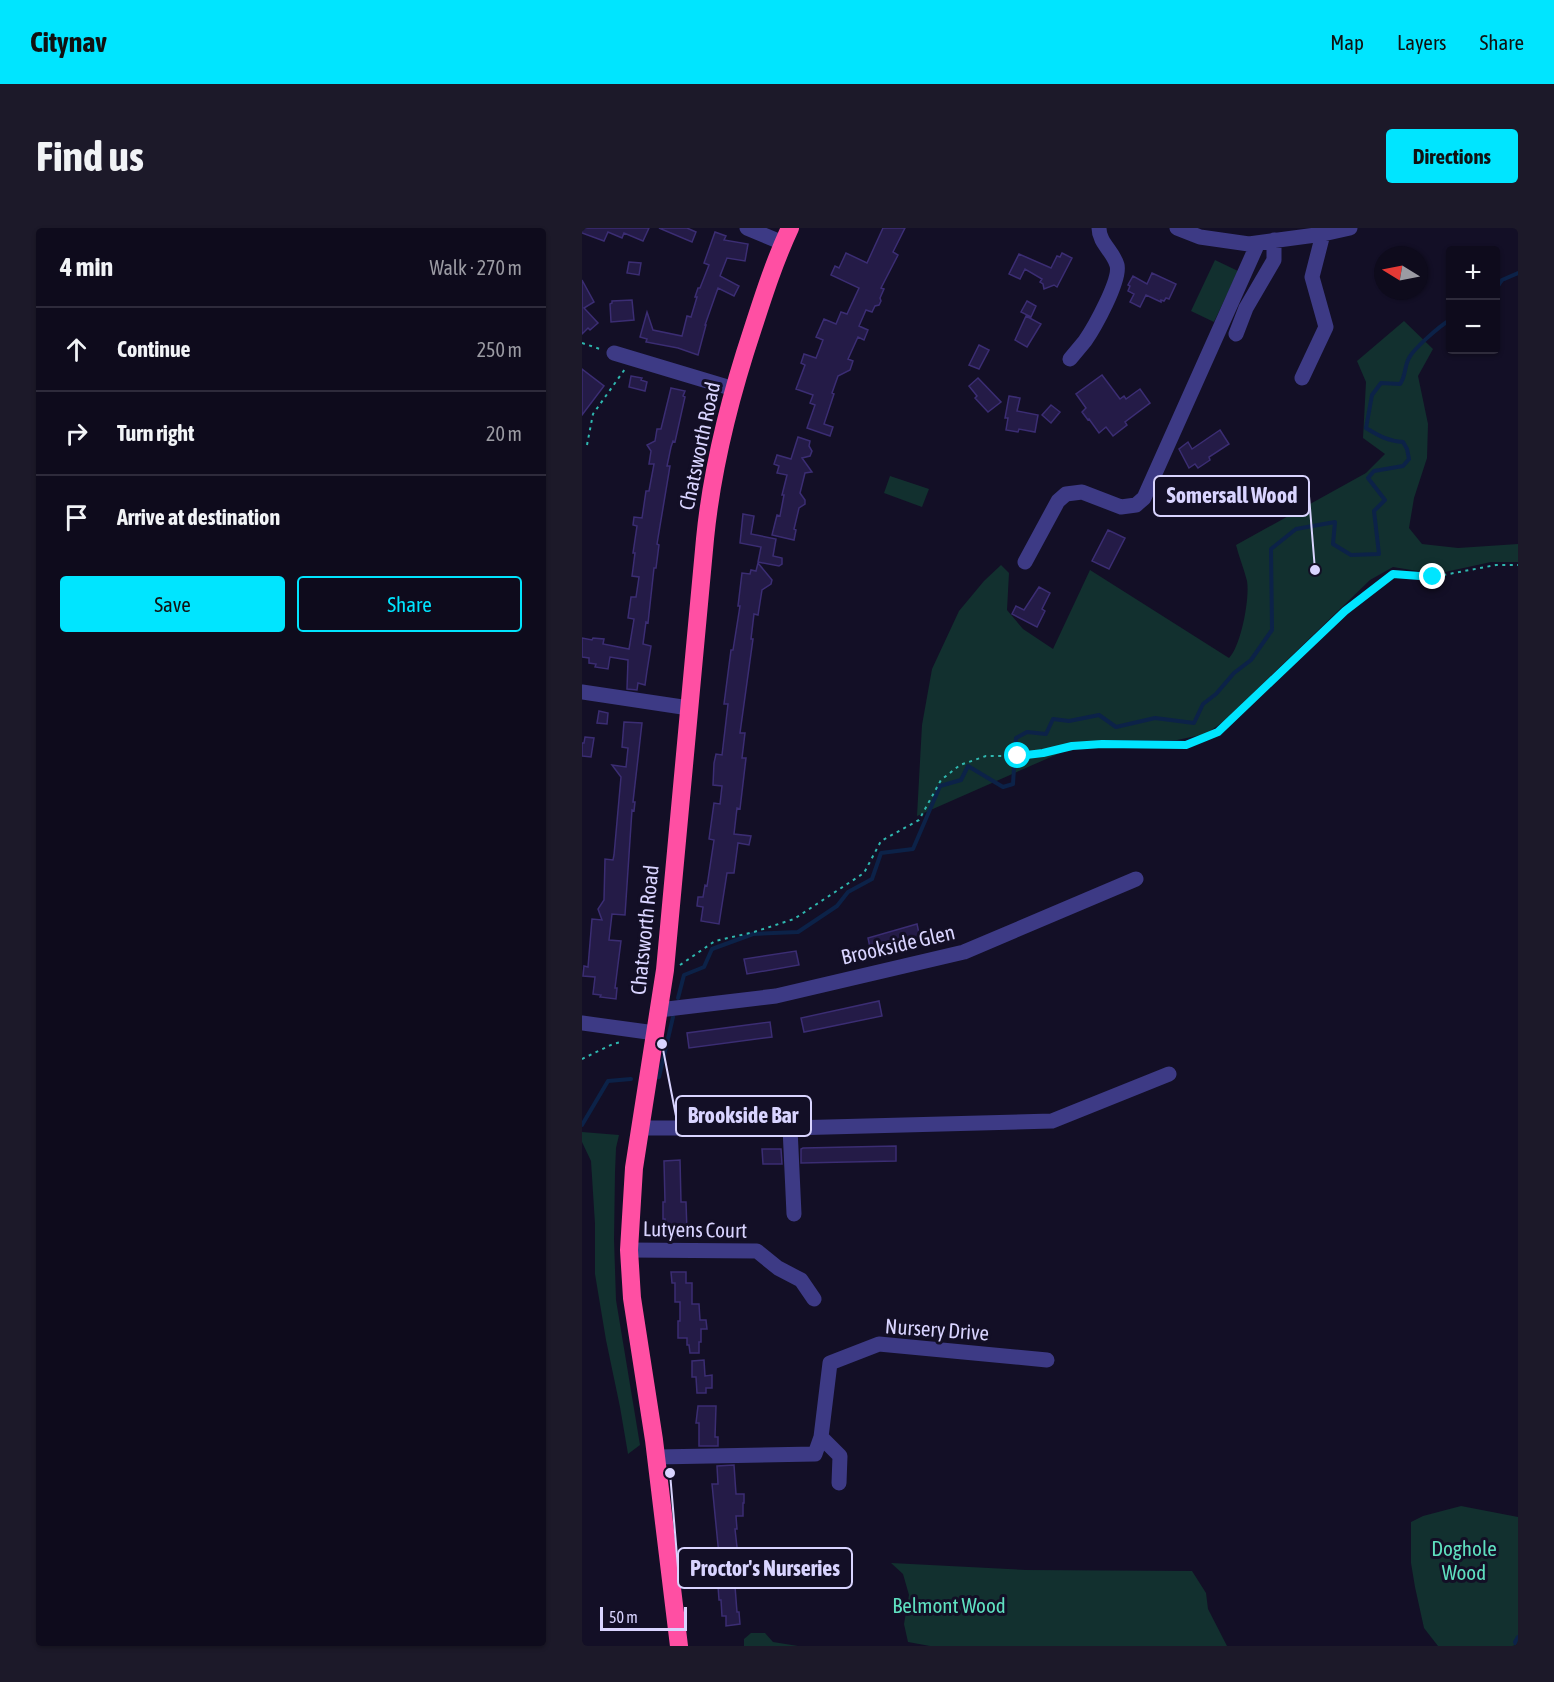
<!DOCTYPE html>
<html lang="en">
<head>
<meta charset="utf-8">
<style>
  body { margin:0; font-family:"Asap Condensed",sans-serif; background:#1c1929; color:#f1f3f6 }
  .controls { position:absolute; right:18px; top:18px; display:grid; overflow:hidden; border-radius:6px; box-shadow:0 2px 4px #0004 }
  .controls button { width:54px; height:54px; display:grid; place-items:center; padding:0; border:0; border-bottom:2px solid #2e2b3b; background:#0e0b1c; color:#f1f3f6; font:30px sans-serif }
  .compass { position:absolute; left:792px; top:18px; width:54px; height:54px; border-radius:50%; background:#0e0b1c; box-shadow:0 2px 4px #0004; rotate:280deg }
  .scale { position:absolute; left:18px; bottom:15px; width:87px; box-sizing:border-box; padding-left:6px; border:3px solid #d9d4ff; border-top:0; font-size:16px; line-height:21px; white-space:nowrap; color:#d9d4ff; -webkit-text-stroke:4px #130f26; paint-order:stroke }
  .stop { position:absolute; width:18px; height:18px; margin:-14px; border:4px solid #00e5ff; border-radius:50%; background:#fff }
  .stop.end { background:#00e5ff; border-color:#fff; box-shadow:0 2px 6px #0008 }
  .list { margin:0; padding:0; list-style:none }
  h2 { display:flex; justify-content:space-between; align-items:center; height:78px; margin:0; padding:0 24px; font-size:26px }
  h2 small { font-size:20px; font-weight:400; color:#9b9ba3 }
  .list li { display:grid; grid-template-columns:39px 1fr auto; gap:18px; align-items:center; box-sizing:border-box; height:84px; padding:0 24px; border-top:2px solid #2e2b3b }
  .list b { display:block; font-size:22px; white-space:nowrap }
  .list em { font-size:20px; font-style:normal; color:#9b9ba3 }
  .actions { display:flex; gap:12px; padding:18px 24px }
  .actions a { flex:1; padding:14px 0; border:2px solid #00e5ff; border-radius:6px; text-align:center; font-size:21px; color:#00e5ff }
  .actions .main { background:#00e5ff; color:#111 }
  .icon { flex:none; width:33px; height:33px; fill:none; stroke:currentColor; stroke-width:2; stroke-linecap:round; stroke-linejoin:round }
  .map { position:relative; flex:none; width:936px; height:1418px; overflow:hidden; border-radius:6px }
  header { display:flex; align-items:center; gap:36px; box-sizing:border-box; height:84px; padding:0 30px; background:#00e5ff; color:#111 }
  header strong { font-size:28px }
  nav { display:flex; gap:33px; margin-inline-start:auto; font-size:21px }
  .intro { display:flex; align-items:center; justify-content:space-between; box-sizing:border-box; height:144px; padding:0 36px }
  h1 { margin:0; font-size:42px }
  .button { padding:15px 27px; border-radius:6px; background:#00e5ff; color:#111; font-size:21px; font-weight:700 }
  main { display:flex; gap:36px; padding:0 36px }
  aside { flex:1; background:#0e0b1c; border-radius:6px; box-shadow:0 2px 4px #0004 }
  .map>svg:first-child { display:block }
</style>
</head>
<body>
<header>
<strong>Citynav</strong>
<nav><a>Map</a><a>Layers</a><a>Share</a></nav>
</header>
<div class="intro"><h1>Find us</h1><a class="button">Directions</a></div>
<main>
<aside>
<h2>4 min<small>Walk · 270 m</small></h2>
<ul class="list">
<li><svg class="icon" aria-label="ahead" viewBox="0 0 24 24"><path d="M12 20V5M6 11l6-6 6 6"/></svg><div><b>Continue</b></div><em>250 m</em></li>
<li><svg class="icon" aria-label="right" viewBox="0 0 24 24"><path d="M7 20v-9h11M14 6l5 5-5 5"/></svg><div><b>Turn right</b></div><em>20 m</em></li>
<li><svg class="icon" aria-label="arrive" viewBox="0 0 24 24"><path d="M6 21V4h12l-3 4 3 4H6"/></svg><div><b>Arrive at destination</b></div></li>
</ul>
<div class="actions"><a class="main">Save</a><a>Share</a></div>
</aside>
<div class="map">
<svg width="936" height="1418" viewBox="0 0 936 1418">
  <rect width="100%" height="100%" fill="#130f26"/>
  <path fill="#12302f" d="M 633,32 L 656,43 L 632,94 L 609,83 Z
    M 822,93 L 851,121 L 836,148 L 846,196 L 845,230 L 832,270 L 827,300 L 840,316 L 876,320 L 936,316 L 936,334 L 909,334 L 854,346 L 811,339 L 788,352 L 642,493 L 624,506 L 595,512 L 520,512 L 487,521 L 335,588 L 340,497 L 350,441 L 377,383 L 402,353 L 419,337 L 427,345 L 425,382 L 441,401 L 471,421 L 508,342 L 647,430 C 659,418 668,370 665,353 C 662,341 657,329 654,317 L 784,245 L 803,226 L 781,210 L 784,154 L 775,133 Z
    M 308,248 L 347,261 L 340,279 L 302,265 Z
    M 0,904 L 37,907 L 34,920 L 33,944 L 32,1011 L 34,1072 L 58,1217 L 46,1226 L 38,1179 L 24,1112 L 13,1046 L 13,996 L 9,933 L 0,914 Z
    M 879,1278 L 936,1289 L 936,1418 L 856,1418 L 842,1400 L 833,1359 L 829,1335 L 829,1294 L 841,1288 Z
    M 309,1335 L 444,1342 L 610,1343 L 624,1365 L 626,1381 L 645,1418 L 348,1418 L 326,1414 L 322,1396 L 327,1367 L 321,1346 Z
    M 169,1405 L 183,1405 L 191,1414 L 216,1418 L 162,1418 L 162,1411 Z"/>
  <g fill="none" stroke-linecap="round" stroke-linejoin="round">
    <path stroke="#0c2248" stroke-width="4" d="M 914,61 L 920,52 L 936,45
      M 96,770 L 102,747 L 122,739 L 130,721 L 171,706 L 216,704 L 255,678 L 266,664 L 290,651 L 299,625 L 331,621 L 358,558 L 379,552 L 386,538 L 421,559 L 431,556 L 434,510 L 445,504 L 464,506 L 471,491 L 487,493 L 517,487 L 534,499 L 573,490 L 612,495 L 621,476 L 634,466 L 652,445 L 669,432 L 690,402 L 689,321 L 714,301 L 753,294 L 751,316 L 769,327 L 797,326 L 792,283 L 803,272 L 786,250 L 792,243 L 821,238 L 827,231 L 825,221 L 821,214 C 806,213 797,208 784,200 L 790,167 L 799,155 L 818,156 C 824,148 822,139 827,130 C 832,120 859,97 868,92
      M 72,850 L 77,849 L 91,789
      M 0,897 L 26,853 L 49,851
      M 935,1418 L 933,1414 L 936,1409"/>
  </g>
  <path fill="#241b47" stroke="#3b2d73" stroke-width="1.5" d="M 0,0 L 67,0 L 61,13 L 42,5 L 40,10 L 26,4 L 22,13 L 0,5 Z
    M 77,0 L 105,0 L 114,4 L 110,14 Z
    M 301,0 L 323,0 L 311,24 L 316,27 L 299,60 L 302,61 L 298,70 L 299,73 L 297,77 L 293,78 L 290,84 L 284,82 L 277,98 L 286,102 L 282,112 L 276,109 L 266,131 L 271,133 L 268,142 L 256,148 L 250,165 L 252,166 L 242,196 L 251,199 L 248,208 L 225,200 L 233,177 L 228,175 L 231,167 L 214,161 L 223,137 L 219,135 L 222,126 L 234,130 L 241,112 L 234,109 L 242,91 L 254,96 L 259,84 L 265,86 L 277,60 L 249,47 L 253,38 L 257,40 L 264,25 L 285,35 Z
    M 133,4 L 144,8 L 142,12 L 166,16 L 163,33 L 145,30 L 138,48 L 157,58 L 152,68 L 136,60 L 123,97 L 124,97 L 116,127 L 96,120 L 64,114 L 65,111 L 58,109 L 65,84 L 71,102 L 100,108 L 105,88 L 109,89 L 115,69 L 113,69 L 116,60 L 118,60 L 127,37 L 122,35 Z
    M 480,25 L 490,30 L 475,59 L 472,57 L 462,61 L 461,56 L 458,54 L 460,51 L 443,41 L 438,51 L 427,46 L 437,26 L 469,40 L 475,28 L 478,29 Z
    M 47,34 L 59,35 L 57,47 L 45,45 Z
    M 570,45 L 594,56 L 587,71 L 584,70 L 582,73 L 579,72 L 579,74 L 564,67 L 558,79 L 548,74 L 552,66 L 546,63 L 548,58 L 546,57 L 551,48 L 565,56 Z
    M 0,52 L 12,74 L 2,80 L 16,95 L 8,102 L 6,100 L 0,106 Z
    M 50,72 L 52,92 L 29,94 L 28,76 L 30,75 L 30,73 Z
    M 445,73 L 454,78 L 449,89 L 439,84 Z
    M 444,88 L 459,96 L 445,119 L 433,112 Z
    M 397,117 L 407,122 L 397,141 L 387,137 Z
    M 0,141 L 22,158 L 0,187 Z
    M 520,147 L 538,171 L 542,168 L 544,171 L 558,161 L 568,175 L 543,194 L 545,197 L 531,208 L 524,199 L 517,205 L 507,191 L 506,192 L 500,184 L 504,180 L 494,166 Z
    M 49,148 L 60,150 L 59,152 L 65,154 L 63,163 L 47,159 Z
    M 396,150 L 419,174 L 406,184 L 393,170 L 395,168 L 387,158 Z
    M 89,160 L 103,163 L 101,168 L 103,169 L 93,214 L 91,213 L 89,219 L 85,238 L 88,238 L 75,316 L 77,317 L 74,340 L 72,340 L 66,395 L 64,394 L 61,416 L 69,418 L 65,443 L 63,457 L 56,455 L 55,462 L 45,461 L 46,432 L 28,429 L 26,441 L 13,439 L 14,436 L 7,435 L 7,430 L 0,429 L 0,410 L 10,412 L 11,410 L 22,411 L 21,416 L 47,421 L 52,391 L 46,390 L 49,369 L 54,369 L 57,349 L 50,348 L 53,325 L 51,325 L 55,298 L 51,297 L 52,289 L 60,290 L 64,263 L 67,263 L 72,236 L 67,236 L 69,223 L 65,217 L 73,213 L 75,201 L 79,201 Z
    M 427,168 L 438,170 L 435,183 L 456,187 L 453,204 L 437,201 L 436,204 L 424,202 L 426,190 L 423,190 Z
    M 469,177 L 478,184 L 469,195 L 460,187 Z
    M 638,202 L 647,216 L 627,229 L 628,232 L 616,240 L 613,236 L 607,240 L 597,221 L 606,214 L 610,221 Z
    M 216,209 L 228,213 L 227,218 L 230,223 L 228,228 L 220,230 L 230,244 L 223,245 L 218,265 L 223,272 L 223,276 L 217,280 L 212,301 L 214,302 L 212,312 L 190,307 L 195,287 L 198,288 L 202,267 L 200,267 L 205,247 L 195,245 L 197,238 L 192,236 L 195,227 L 209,231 Z
    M 161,286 L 172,288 L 169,306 L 194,311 L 191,328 L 200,330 L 200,336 L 197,338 L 176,334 L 179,319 L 158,315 Z
    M 526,302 L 543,310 L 527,341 L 510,333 Z
    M 176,335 L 190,352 L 189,356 L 180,362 L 176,387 L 172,386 L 169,411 L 171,411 L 158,505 L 163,505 L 160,530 L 164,530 L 158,581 L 155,580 L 152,606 L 169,608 L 167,617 L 156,615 L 152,645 L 145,645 L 137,696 L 119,693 L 121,679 L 115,678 L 116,669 L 121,669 L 123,657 L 125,658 L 132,612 L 127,611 L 132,575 L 138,576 L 140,558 L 131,557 L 132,535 L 134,526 L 140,527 L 146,476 L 142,476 L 149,422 L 151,422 L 158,378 L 156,378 L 160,345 L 168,346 L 169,342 L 174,343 Z
    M 457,359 L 468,365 L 460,381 L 463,383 L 455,399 L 430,386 L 434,378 L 442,382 Z
    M 17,483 L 26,485 L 25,496 L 15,495 Z
    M 42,494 L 60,495 L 51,574 L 53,574 L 52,583 L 50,582 L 43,687 L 30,686 L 27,712 L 39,713 L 33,760 L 35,760 L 34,771 L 18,769 L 19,767 L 11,766 L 13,749 L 1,748 L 2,738 L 6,739 L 10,691 L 20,692 L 16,681 L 22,672 L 23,631 L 31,632 L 32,627 L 39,549 L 30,537 L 44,539 L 46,520 L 40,519 Z
    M 3,509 L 12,510 L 9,529 L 0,528 L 0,515 L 2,515 Z
    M 335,696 L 338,710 L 289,724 L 286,710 Z
    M 214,723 L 217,737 L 165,746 L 162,731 Z
    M 297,773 L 300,788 L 222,804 L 219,790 Z
    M 188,794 L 190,809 L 107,820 L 105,805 Z
    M 314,918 L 314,933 L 219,935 L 219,921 L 221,920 Z
    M 180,921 L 199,921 L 200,936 L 181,936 Z
    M 98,932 L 99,974 L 104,974 L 105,1004 L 100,1004 L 100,1009 L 84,1010 L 83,991 L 81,991 L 81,974 L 83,974 L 82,933 Z
    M 89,1044 L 104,1044 L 104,1055 L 110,1055 L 110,1076 L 117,1076 L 118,1092 L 124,1092 L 125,1101 L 119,1101 L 119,1114 L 117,1114 L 117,1125 L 108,1125 L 107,1117 L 105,1117 L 105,1110 L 96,1110 L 96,1093 L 98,1093 L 98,1074 L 93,1074 L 93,1055 L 90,1055 Z
    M 122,1132 L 123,1148 L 130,1147 L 130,1160 L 124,1160 L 124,1165 L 115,1165 L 114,1149 L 110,1149 L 110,1133 Z
    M 116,1178 L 134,1178 L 133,1209 L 136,1209 L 136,1218 L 117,1218 L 117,1195 L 114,1195 Z
    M 152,1237 L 154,1266 L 162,1266 L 162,1275 L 161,1275 L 161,1288 L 154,1288 L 155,1301 L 153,1301 L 157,1337 L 155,1337 L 155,1344 L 152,1345 L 155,1384 L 157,1384 L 158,1396 L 144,1398 L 144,1388 L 140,1388 L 139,1372 L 137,1372 L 136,1358 L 140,1358 L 130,1256 L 136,1256 L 135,1238 Z"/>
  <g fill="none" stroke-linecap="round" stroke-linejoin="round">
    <path stroke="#2fb8b0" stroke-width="2" stroke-dasharray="3 4.5" stroke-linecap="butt" d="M 0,115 L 21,122
      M 5,217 L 11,186 L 43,141
      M 98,737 L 133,713 L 172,704 L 212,691 L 282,645 L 299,613 L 337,592 L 359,552 L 378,537 L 404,528 L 436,528 L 461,525 L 490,518 L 520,516 L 604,517 L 636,504 L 673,467 L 763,383 L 811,346 L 851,349 L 914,337 L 936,337
      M 0,831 L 31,816 L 39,814"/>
    <path stroke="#3d3a85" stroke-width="15" d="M 165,0 L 201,15
      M 595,0 L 618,9 L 667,16 L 741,6 L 768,0
      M 654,106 L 664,80 L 692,32 L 692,12
      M 32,125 L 152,161
      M 488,131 C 493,125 498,119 503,113 C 512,100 539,52 535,37 C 531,23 517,15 517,0
      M 720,150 L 744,99 L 730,49 L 741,6
      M 443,334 L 476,273 L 484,266 L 500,264 L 539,279 L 554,277 L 562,270 L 676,15
      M 0,464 L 107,480
      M 77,782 L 194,768 L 382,724 L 554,651
      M 0,795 L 73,805
      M 58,900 L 208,900 L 470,893 L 587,846
      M 208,900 L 212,986
      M 47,1022 L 175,1023 L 196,1040 L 219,1052 L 232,1071
      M 239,1209 L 248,1135 L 297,1116 L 465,1132
      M 74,1229 L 233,1226 L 239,1209 L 258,1228 L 257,1255"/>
    <path stroke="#ff4fa3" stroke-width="18" d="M 97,1418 L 72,1212 L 50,1070 L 47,1022 L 52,940 L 83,742 L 123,311 C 130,239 148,169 171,100 C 182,66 193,32 208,0"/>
  </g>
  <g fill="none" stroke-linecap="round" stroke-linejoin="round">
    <path stroke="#00e5ff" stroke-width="8" d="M 436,528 L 461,525 L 490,518 L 520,516 L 604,517 L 636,504 L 763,383 L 811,346 L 851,349"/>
  </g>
  <g text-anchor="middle" stroke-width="6" stroke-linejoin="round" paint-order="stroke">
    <g font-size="21" fill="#d9d4ff" stroke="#130f26">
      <text transform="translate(118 218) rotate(-78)" y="7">Chatsworth Road</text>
      <text transform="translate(63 702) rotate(-84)" y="7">Chatsworth Road</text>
      <text transform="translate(316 717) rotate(-13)" y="7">Brookside Glen</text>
      <text transform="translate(113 1002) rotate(1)" y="7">Lutyens Court</text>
      <text transform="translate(355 1102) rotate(4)" y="7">Nursery Drive</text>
    </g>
    <g font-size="21" fill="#5fe0c0" stroke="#130f26">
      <text x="882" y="1328">Doghole<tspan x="882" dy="24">Wood</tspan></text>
      <text x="367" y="1385">Belmont Wood</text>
    </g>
  </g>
  <path fill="none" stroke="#d9d4ff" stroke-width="2" d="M733 342L727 268M80 816L94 888M88 1245L96 1340"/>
  <g fill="#d9d4ff" stroke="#130f26" stroke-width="2">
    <circle cx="733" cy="342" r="6"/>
    <circle cx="80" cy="816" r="6"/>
    <circle cx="88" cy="1245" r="6"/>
  </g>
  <g fill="#130f26" stroke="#d9d4ff" stroke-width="2">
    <rect x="572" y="248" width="155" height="40" rx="6"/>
    <rect x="94" y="868" width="135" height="40" rx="6"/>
    <rect x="96" y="1320" width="174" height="40" rx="6"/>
  </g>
  <g font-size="22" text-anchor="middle" font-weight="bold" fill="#d9d4ff">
    <text x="650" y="275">Somersall Wood</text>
    <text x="161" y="895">Brookside Bar</text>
    <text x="183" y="1348">Proctor's Nurseries</text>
  </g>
</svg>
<div class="controls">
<button>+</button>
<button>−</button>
</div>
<svg class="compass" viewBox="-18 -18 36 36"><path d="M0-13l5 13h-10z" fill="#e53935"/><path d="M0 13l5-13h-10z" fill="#9b9ba3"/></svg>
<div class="scale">50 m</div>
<div class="stop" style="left:436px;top:528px"></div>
<div class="stop end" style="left:851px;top:349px"></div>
</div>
</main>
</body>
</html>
